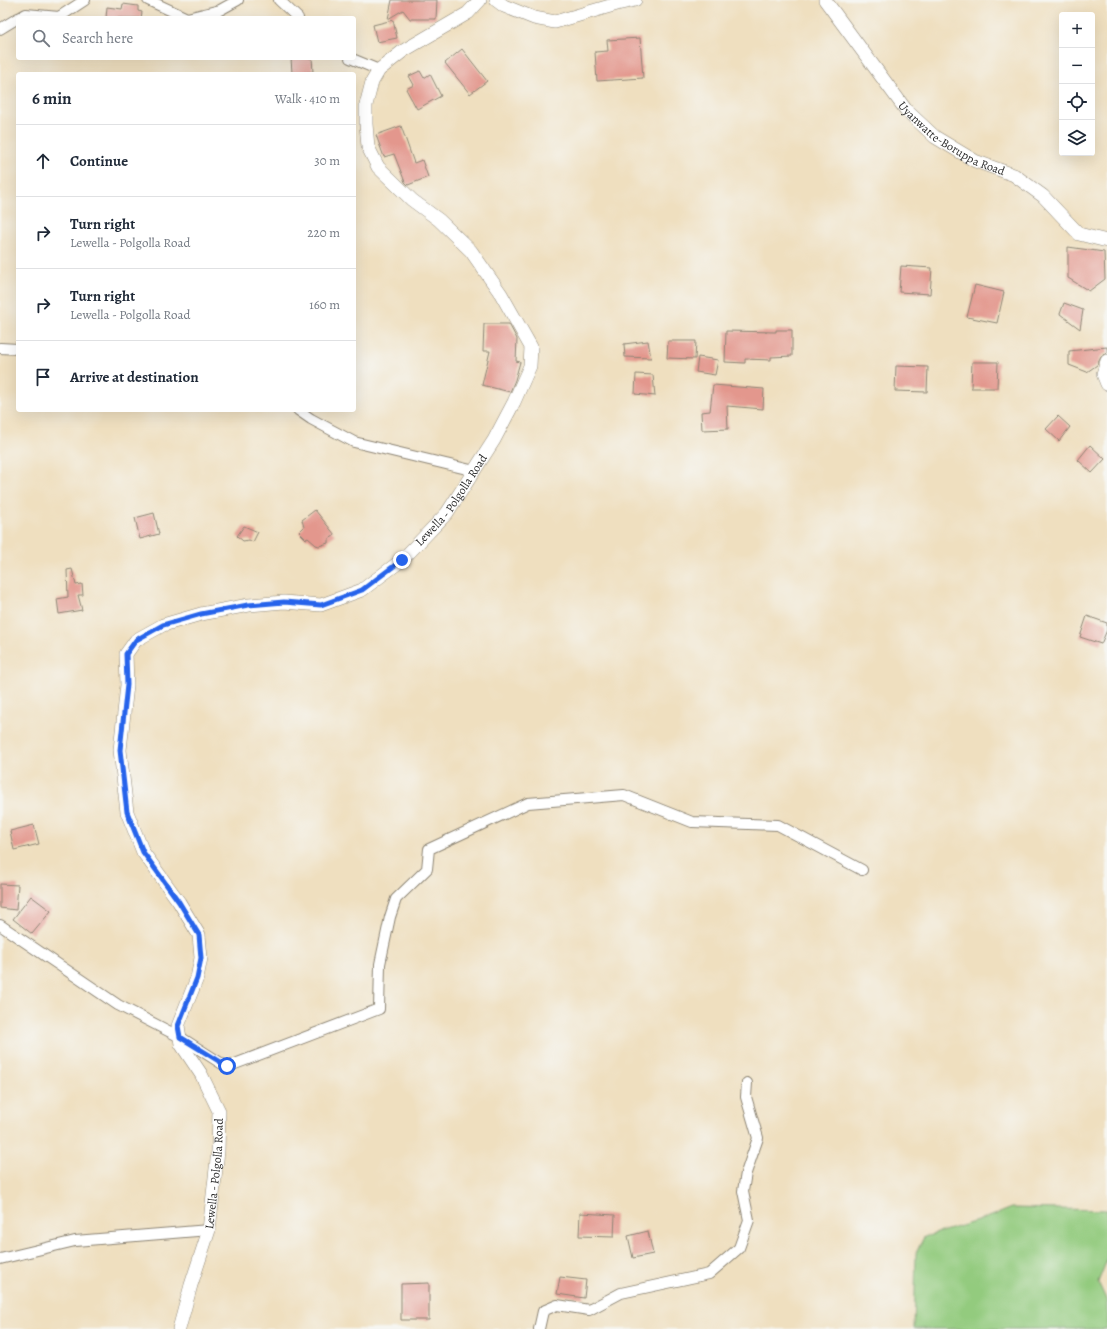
<!DOCTYPE html>
<html lang="en">
<head>
<meta charset="utf-8">
<style>
  body { margin:0; font-family:Alegreya,serif; background:#f6f6f7; color:#1f2937 }
  .controls { position:absolute; right:12px; top:12px; display:grid; overflow:hidden; border-radius:4px; box-shadow:0 4px 16px #0002 }
  .controls button { width:36px; height:36px; display:grid; place-items:center; padding:0; border:0; border-bottom:1px solid #e0e1e3; background:#fff; color:#1f2937; font:20px sans-serif }
  .stop { position:absolute; width:12px; height:12px; margin:-9px; border:3px solid #2563eb; border-radius:50%; background:#fff }
  .stop.end { background:#2563eb; border-color:#fff; box-shadow:0 1px 4px #0008 }
  .list { margin:0; padding:0; list-style:none }
  h2 { display:flex; justify-content:space-between; align-items:center; height:52px; margin:0; padding:0 16px; font-size:17px }
  h2 small { font-size:13px; font-weight:400; color:#747a83 }
  .list li { display:grid; grid-template-columns:26px 1fr auto; gap:12px; align-items:center; box-sizing:border-box; height:72px; padding:0 16px; border-top:1px solid #e0e1e3 }
  .list b { display:block; font-size:15px; white-space:nowrap }
  .list p { margin:0; font-size:13px; white-space:nowrap; color:#747a83 }
  .list em { font-size:13px; font-style:normal; color:#747a83 }
  .icon { flex:none; width:22px; height:22px; fill:none; stroke:currentColor; stroke-width:2; stroke-linecap:round; stroke-linejoin:round }
  .map { position:relative; flex:none; width:1107px; height:1329px; overflow:hidden }
  .search { position:absolute; background:#fff; box-shadow:0 4px 16px #0002; left:16px; top:16px; width:340px; height:44px; display:flex; align-items:center; gap:10px; box-sizing:border-box; padding:0 14px; border-radius:4px; color:#747a83; font-size:15px }
  .panel { position:absolute; background:#fff; box-shadow:0 4px 16px #0002; left:16px; top:72px; width:340px; height:340px; border-radius:4px }
  .map>svg:first-child { display:block }
</style>
</head>
<body>
<div class="map">
<svg width="1107" height="1329" viewBox="0 0 1107 1329">
  <rect width="100%" height="100%" fill="#f6f6f2"/>
  <filter id="ink" filterUnits="userSpaceOnUse"><feTurbulence type="fractalNoise" baseFrequency=".025" numOctaves="2"/><feDisplacementMap in="SourceGraphic" scale="8" xChannelSelector="R" yChannelSelector="G"/><feConvolveMatrix kernelMatrix="1 2 1 2 8 2 1 2 1" color-interpolation-filters="sRGB"/></filter>
  <filter id="wash" filterUnits="userSpaceOnUse"><feTurbulence type="fractalNoise" baseFrequency=".012" numOctaves="4" result="noise"/><feDisplacementMap in="SourceGraphic" scale="16" xChannelSelector="R" yChannelSelector="G"/><feGaussianBlur stdDeviation="0.9" result="paint"/><feColorMatrix in="noise" values="0 0 0 0 0 0 0 0 0 0 0 0 0 0 0 0 0 1.4 0 .05"/><feComposite in="paint" operator="in"/></filter>
  <g filter="url(#wash)">
    <rect width="100%" height="100%" fill="#efdfbf"/>
    <path fill="#93cb7e" stroke="#5f7b54" d="M 1012,1208 L 1107,1210 L 1107,1260 L 1098,1282 L 1107,1301 L 1107,1329 L 914,1329 L 916,1253 L 924,1237 L 984,1219 Z"/>
    <g id="blocks">
      <path fill="#e3978d" d="M 392,0 L 437,0 L 436,19 L 410,19 L 403,10 L 388,19 Z
        M 123,4 L 138,6 L 138,11 L 142,12 L 141,18 L 106,18 L 107,7 L 122,9 Z
        M 393,20 L 397,38 L 377,42 L 373,25 Z
        M 640,38 L 643,78 L 597,81 L 595,52 L 608,51 L 607,40 Z
        M 462,49 L 487,81 L 470,94 L 445,63 Z
        M 291,58 L 312,58 L 313,72 L 292,73 Z
        M 420,71 L 424,78 L 430,74 L 441,96 L 417,109 L 406,89 L 414,85 L 409,76 Z
        M 401,126 L 414,163 L 422,160 L 428,177 L 408,185 L 405,182 L 394,154 L 384,157 L 376,135 Z
        M 1068,247 L 1104,252 L 1105,279 L 1089,291 L 1068,278 Z
        M 901,266 L 932,268 L 930,294 L 899,292 Z
        M 975,285 L 1004,292 L 997,323 L 967,317 Z
        M 1064,303 L 1083,310 L 1080,329 L 1060,314 Z
        M 484,324 L 509,324 L 517,339 L 516,361 L 520,362 L 515,380 L 510,392 L 482,385 L 490,351 L 483,351 Z
        M 776,330 L 792,330 L 792,356 L 771,357 L 771,360 L 745,359 L 745,363 L 725,362 L 726,331 L 776,332 Z
        M 648,341 L 651,358 L 625,357 L 624,344 Z
        M 668,341 L 696,341 L 695,359 L 667,358 Z
        M 1107,347 L 1107,353 L 1102,355 L 1097,365 L 1087,372 L 1069,365 L 1069,351 Z
        M 698,357 L 718,360 L 715,375 L 696,372 Z
        M 972,362 L 998,362 L 997,388 L 971,388 Z
        M 896,366 L 928,367 L 927,392 L 895,391 Z
        M 636,374 L 653,375 L 655,396 L 635,394 Z
        M 713,385 L 764,389 L 763,409 L 727,406 L 728,429 L 702,430 L 701,412 L 710,411 Z
        M 1058,416 L 1070,427 L 1059,441 L 1046,429 Z
        M 1090,445 L 1105,459 L 1092,473 L 1078,460 Z
        M 315,510 L 335,535 L 328,540 L 328,543 L 319,546 L 316,545 L 308,538 L 306,539 L 299,532 L 304,527 L 302,520 Z
        M 154,513 L 159,534 L 140,539 L 135,518 Z
        M 244,526 L 258,532 L 253,542 L 249,540 L 243,541 L 237,536 Z
        M 72,569 L 76,585 L 82,584 L 83,595 L 78,595 L 82,610 L 59,614 L 57,599 L 68,597 L 67,570 Z
        M 1087,616 L 1107,623 L 1107,630 L 1101,644 L 1080,637 Z
        M 34,825 L 39,844 L 14,850 L 10,831 Z
        M 0,884 L 18,885 L 16,910 L 0,908 Z
        M 31,896 L 51,911 L 32,934 L 13,919 Z
        M 580,1213 L 615,1215 L 614,1237 L 579,1236 Z
        M 648,1231 L 653,1254 L 633,1258 L 628,1236 Z
        M 560,1277 L 586,1280 L 584,1298 L 557,1294 Z
        M 429,1283 L 429,1320 L 401,1320 L 401,1284 Z"/>
    </g>
  </g>
  <g filter="url(#ink)">
    <use href="#blocks" fill-opacity="0" stroke="#8d8575" stroke-width="1"/>
    <g fill="none" stroke-linecap="round" stroke-linejoin="round">
      <g stroke="#8d8575" stroke-width="12">
        <path id="minor" d="M 148,0 L 187,18 L 220,10 L 238,0
          M 279,0 L 298,18
          M 19,18 L 26,14 L 59,17 L 85,0
          M 0,29 L 18,18
          M 350,58 L 379,70
          M 0,348 L 18,349
          M 298,410 L 311,419 L 354,442 L 475,471
          M 0,925 L 118,1005 L 180,1037 L 227,1067 L 379,1009 L 380,964 L 390,917 L 396,899 L 427,869 L 429,849 L 528,803 L 624,795 L 692,822 L 778,825 L 862,870
          M 0,1259 L 75,1241 L 209,1230
          M 539,1329 L 543,1311 L 557,1305 L 589,1310 L 621,1293 L 709,1274 L 739,1248 L 749,1220 L 743,1191 L 746,1173 L 758,1138 L 746,1097 L 747,1083"/>
      </g>
      <g stroke="#8d8575" stroke-width="14">
        <g id="tertiary">
          <path d="M 496,0 L 504,6 L 534,18 L 555,22 L 617,4 L 635,0"/>
          <path id="s1" d="M 825,0 L 906,110 L 935,137 L 975,161 L 1014,175 L 1043,196 L 1079,234 L 1107,241"/>
          <path d="M 1107,361 L 1103,374 L 1107,384"/>
          <path id="s2" d="M 179,1329 L 191,1285 L 209,1230 L 218,1151 L 219,1111 L 201,1074 L 181,1044 L 178,1026 L 197,978 L 201,958 L 199,935 L 179,902 L 143,852 L 127,812 L 120,750 L 127,685 L 126,654 L 136,640 L 163,625 L 201,614 L 249,605 L 284,602 L 321,605 L 362,590 L 402,560 L 447,513 L 494,440 L 514,402 L 530,366 L 531,347 L 501,294 L 471,251 L 439,220 L 412,200 L 378,167 L 368,147 L 366,124 L 366,105 L 372,82 L 379,70 L 403,51 L 468,13 L 480,0"/>
        </g>
      </g>
      <use href="#minor" stroke="#fff" stroke-width="10"/>
      <use href="#tertiary" stroke="#fff" stroke-width="13"/>
    </g>
  </g>
  <g fill="none" stroke-linecap="round" stroke-linejoin="round" filter="url(#ink)">
    <path stroke="#2563eb" stroke-width="5" d="M 227,1066 L 180,1037 L 178,1026 L 197,978 L 201,958 L 199,935 L 179,902 L 143,852 L 127,812 L 120,750 L 127,685 L 126,654 L 136,640 L 163,625 L 201,614 L 248,605 L 284,602 L 321,605 L 362,590 L 402,560"/>
  </g>
  <g text-anchor="middle" stroke-width="3" stroke-linejoin="round" paint-order="stroke">
    <g font-size="12" fill="#2b2b2b" stroke="#f6f6f2">
      <text dy="4" stroke="none"><textPath href="#s1" startOffset="191">Uyanwatte-Boruppa Road</textPath></text>
      <text dy="4" stroke="none"><textPath href="#s2" startOffset="1096">Lewella - Polgolla Road</textPath></text>
      <text dy="4" stroke="none"><textPath href="#s2" startOffset="160">Lewella - Polgolla Road</textPath></text>
    </g>
  </g>
</svg>
<div class="controls">
<button>+</button>
<button>−</button>
<button><svg class="icon" aria-label="locate" viewBox="0 0 24 24"><circle cx="12" cy="12" r="6"/><path d="M12 2v4M12 18v4M2 12h4M18 12h4"/></svg></button>
<button><svg class="icon" aria-label="layers" viewBox="0 0 24 24"><path d="M12 4l9 5-9 5-9-5zM3 14l9 5 9-5"/></svg></button>
</div>
<div class="stop" style="left:227px;top:1066px"></div>
<div class="stop end" style="left:402px;top:560px"></div>
<div class="search"><svg class="icon" aria-label="search" viewBox="0 0 24 24"><circle cx="10" cy="10" r="6"/><path d="M15 15l6 6"/></svg>Search here</div>
<section class="panel">
<h2>6 min<small>Walk · 410 m</small></h2>
<ul class="list">
<li><svg class="icon" aria-label="ahead" viewBox="0 0 24 24"><path d="M12 20V5M6 11l6-6 6 6"/></svg><div><b>Continue</b></div><em>30 m</em></li>
<li><svg class="icon" aria-label="right" viewBox="0 0 24 24"><path d="M7 20v-9h11M14 6l5 5-5 5"/></svg><div><b>Turn right</b><p>Lewella - Polgolla Road</p></div><em>220 m</em></li>
<li><svg class="icon" aria-label="right" viewBox="0 0 24 24"><path d="M7 20v-9h11M14 6l5 5-5 5"/></svg><div><b>Turn right</b><p>Lewella - Polgolla Road</p></div><em>160 m</em></li>
<li><svg class="icon" aria-label="arrive" viewBox="0 0 24 24"><path d="M6 21V4h12l-3 4 3 4H6"/></svg><div><b>Arrive at destination</b></div></li>
</ul>
</section>
</div>
</body>
</html>
